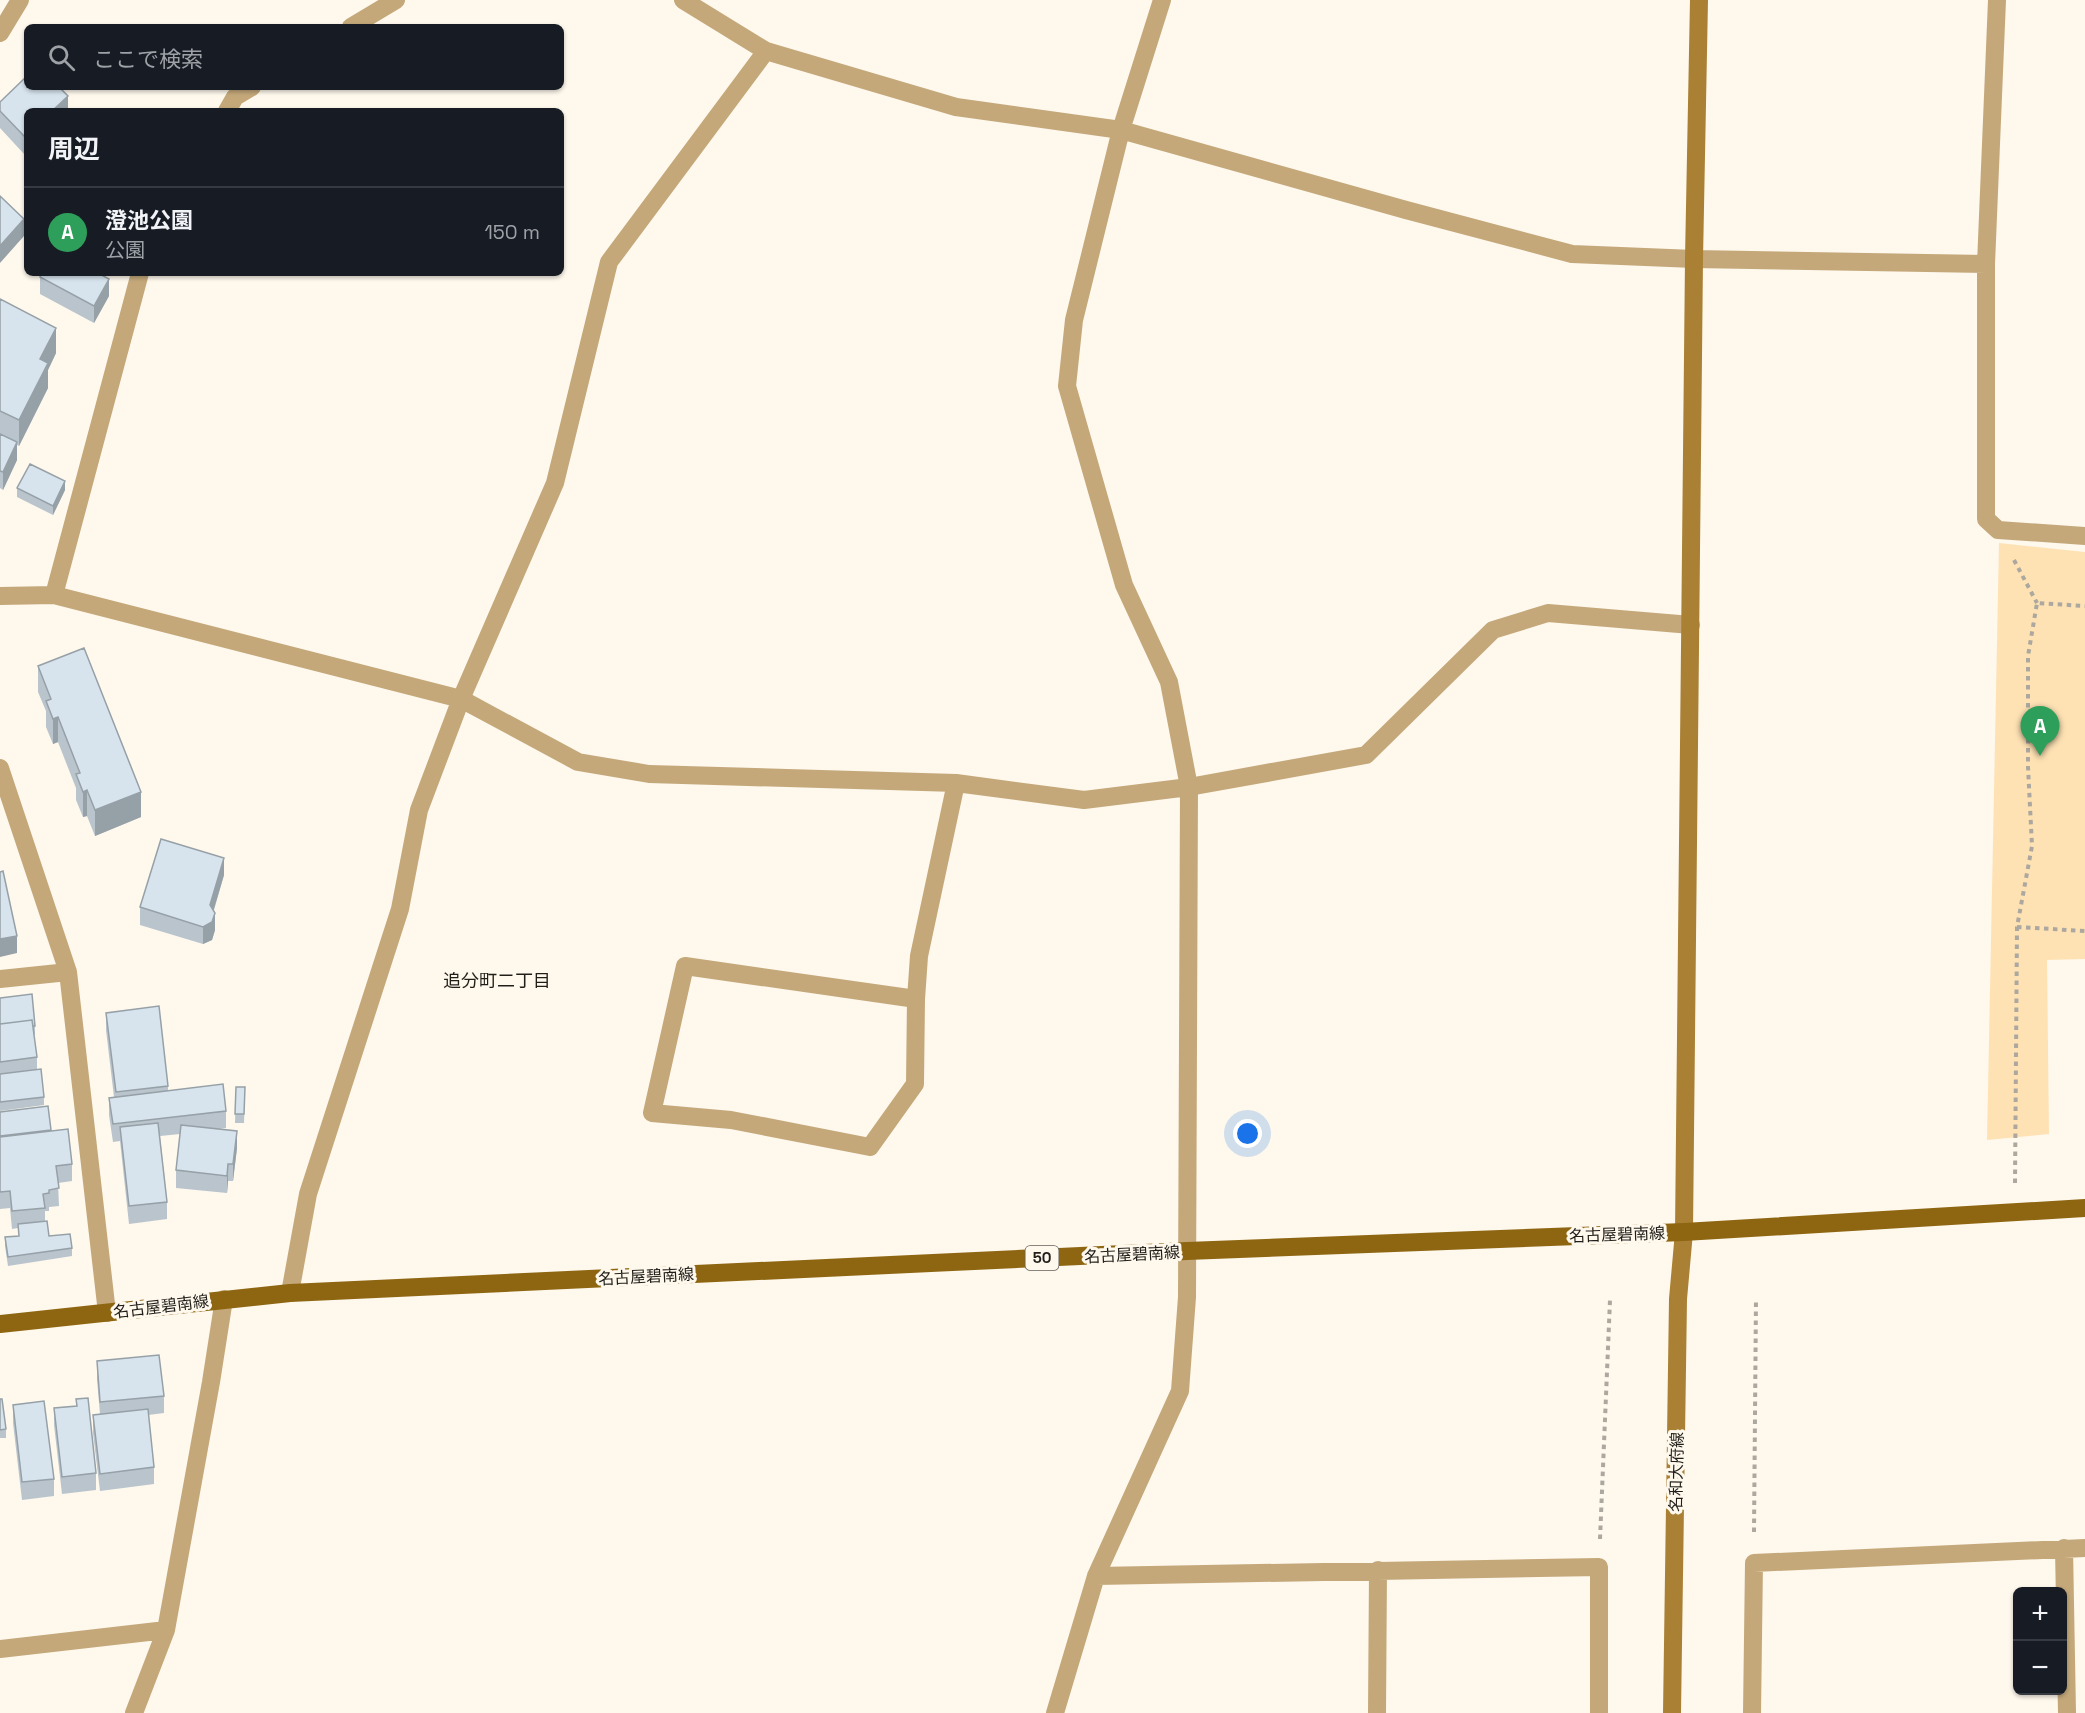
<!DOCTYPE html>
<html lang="ja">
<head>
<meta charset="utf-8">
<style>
  body { margin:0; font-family:"Space Grotesk","Noto Sans JP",sans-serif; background:#242831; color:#f1f3f6 }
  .controls { position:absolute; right:18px; bottom:18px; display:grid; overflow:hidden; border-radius:9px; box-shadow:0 2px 4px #0004 }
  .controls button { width:54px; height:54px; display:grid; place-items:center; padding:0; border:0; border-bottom:2px solid #363941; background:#171b24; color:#f1f3f6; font:30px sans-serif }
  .you { position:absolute; left:1248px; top:1134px; width:21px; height:21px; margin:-15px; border:4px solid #fff; border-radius:50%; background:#1a73e8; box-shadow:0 0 0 9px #1a73e833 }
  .badge { display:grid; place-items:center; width:39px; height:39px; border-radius:50%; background:#2375a6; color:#fff; font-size:20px; font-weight:700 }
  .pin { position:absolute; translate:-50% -50px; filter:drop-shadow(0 2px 3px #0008) }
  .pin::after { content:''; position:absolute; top:32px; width:21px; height:18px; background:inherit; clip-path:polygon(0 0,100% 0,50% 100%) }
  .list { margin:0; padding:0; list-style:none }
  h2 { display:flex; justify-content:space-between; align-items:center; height:78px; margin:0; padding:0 24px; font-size:26px }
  h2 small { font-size:20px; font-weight:400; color:#9ea1a6 }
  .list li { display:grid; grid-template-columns:39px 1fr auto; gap:18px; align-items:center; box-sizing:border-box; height:90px; padding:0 24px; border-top:2px solid #363941 }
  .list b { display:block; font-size:22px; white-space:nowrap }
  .list p { margin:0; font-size:20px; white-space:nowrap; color:#9ea1a6 }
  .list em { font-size:20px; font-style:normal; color:#9ea1a6 }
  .icon { flex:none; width:33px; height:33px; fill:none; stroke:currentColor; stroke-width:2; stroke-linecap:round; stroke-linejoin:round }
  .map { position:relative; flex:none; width:2085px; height:1713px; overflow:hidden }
  .search { position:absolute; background:#171b24; box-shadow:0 2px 4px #0004; left:24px; top:24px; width:540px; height:66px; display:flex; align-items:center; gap:15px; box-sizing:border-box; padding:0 21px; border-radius:9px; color:#9ea1a6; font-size:22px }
  .panel { position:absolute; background:#171b24; box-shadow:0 2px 4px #0004; left:24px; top:108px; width:540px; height:168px; border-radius:9px }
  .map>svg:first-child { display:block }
</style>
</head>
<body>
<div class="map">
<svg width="2085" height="1713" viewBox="0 0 2085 1713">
  <rect width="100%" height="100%" fill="#fef8ed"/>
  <path fill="#fee2b4" d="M 1999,543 L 2085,552 L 2085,959 L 2047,960 L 2049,1134 L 1987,1140 Z"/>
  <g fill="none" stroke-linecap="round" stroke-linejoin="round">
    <path stroke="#aca89f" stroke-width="4" stroke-dasharray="4.5 4.5" stroke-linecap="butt" d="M 2014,560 L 2037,603
      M 2017,927 L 2085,931
      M 2015,1183 L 2017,927 L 2032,846 L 2028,767 L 2028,656 L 2037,603 L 2085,606
      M 1754,1532 L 1756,1298
      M 1600,1539 L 1610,1300"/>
    <path stroke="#c4a87a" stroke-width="18" d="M 683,0 L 766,51 L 956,107 L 1121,130 L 1406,210 L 1572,254 L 1694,259 L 1986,264
      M 1997,0 L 1986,264 L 1986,519 L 1998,530 L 2085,536
      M 351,27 L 396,0
      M 0,33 L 20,0
      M 227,111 L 235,97 L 252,87
      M 54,595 L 140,273
      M 0,596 L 54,595 L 461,699 L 578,762 L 649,774 L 956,783 L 1084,800 L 1189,787 L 1366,755 L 1493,630 L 1548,613 L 1691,625
      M 0,768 L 68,972 L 107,1313
      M 0,979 L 68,972
      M 916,999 L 685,966 L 652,1113 L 731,1120 L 870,1147 L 915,1084 L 916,999 L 919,956 L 956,783
      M 290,1293 L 308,1194 L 400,909 L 419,810 L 461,699 L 555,483 L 609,262 L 766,51
      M 2064,1548 L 2067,1713
      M 1096,1576 L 1599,1567 L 1599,1713
      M 0,1649 L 166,1630
      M 134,1713 L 166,1630 L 211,1382 L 224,1299
      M 1055,1713 L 1096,1576 L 1180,1391 L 1187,1297 L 1189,787 L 1169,682 L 1124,585 L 1067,386 L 1074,320 L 1121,130 L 1162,0
      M 1377,1713 L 1378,1570
      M 1752,1713 L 1754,1563 L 2085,1548"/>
    <path stroke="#aa8034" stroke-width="18" d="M 1672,1713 L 1678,1299 L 1684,1232 L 1694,259 L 1699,0"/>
    <path stroke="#8e6612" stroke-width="18" d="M 0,1324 L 290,1293 L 1187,1251 L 1684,1232 L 2085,1208"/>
  </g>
  <path fill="#b9c4cd" d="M 0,102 L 68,111 L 27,111 L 27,153 L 25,155 L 0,128 Z
    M 40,277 L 109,296 L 94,323 L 40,294 Z
    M 0,299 L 56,353 L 48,370 L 48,388 L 19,446 L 17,445 L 17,460 L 3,490 L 0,488 Z
    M 17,488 L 65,490 L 53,515 L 17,497 Z
    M 38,666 L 141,817 L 95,836 L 87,816 L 83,817 L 76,800 L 76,788 L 58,742 L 53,744 L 46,727 L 46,711 L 38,692 Z
    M 224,875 L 214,910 L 215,930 L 212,940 L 203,944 L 140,925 L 140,907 Z
    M 0,998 L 35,1026 L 35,1035 L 34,1035 L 37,1057 L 37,1070 L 44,1097 L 44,1105 L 0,1111 Z
    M 106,1013 L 168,1086 L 168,1091 L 226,1111 L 226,1128 L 218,1129 L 237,1148 L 233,1181 L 228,1181 L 227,1193 L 176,1188 L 176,1170 L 180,1134 L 160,1136 L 167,1202 L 167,1219 L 129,1224 L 120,1141 L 113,1142 L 109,1115 L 109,1098 L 114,1097 L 106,1030 Z
    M 236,1087 L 245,1087 L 244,1123 L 235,1123 Z
    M 48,1106 L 51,1131 L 72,1164 L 72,1181 L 58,1183 L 59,1206 L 49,1207 L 49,1211 L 45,1211 L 45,1221 L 49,1236 L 72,1248 L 72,1256 L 8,1266 L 5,1246 L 5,1237 L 19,1236 L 18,1228 L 12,1229 L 10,1208 L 0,1209 L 0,1112 Z
    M 97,1361 L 164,1396 L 164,1413 L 148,1415 L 154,1467 L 154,1484 L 100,1491 L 93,1433 L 93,1415 L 100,1414 L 97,1379 Z
    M 0,1399 L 6,1429 L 6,1438 L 0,1438 Z
    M 76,1399 L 96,1473 L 96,1490 L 62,1494 L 54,1425 L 54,1408 L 76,1406 Z
    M 13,1405 L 54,1479 L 54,1496 L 22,1500 L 13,1423 Z"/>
  <path fill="#96a0a7" d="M 68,96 L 68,111 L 52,111 Z
    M 27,136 L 27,153 L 25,155 L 25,137 Z
    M 24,219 L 24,236 L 0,263 L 0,246 Z
    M 109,279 L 109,296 L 94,323 L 94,306 Z
    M 56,328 L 56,353 L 48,370 L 48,388 L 19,446 L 19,420 L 40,359 Z
    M 17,442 L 17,460 L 3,490 L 3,472 Z
    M 65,481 L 65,490 L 53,515 L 53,506 Z
    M 58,717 L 58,742 L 53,744 L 53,719 Z
    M 87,790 L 87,816 L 83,817 L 83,792 Z
    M 141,792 L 141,817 L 95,836 L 95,810 Z
    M 224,858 L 224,875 L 210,922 L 210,905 Z
    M 215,913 L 215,930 L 212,940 L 203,944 L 203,927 Z
    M 17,936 L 17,953 L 0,957 L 0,939 Z
    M 237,1131 L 237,1148 L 233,1181 L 233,1164 Z
    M 228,1164 L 228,1181 L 227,1193 L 227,1176 Z"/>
  <path fill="#d7e4ee" stroke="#96a0a7" stroke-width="1.5" d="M 27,76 L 27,87 L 59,87 L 68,96 L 52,111 L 27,111 L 27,136 L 25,137 L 0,111 L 0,102 Z
    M 0,196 L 24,219 L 0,246 Z
    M 42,273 L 98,273 L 109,279 L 94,306 L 40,277 Z
    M 0,299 L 56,328 L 40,359 L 48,363 L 19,420 L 0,411 Z
    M 0,434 L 17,442 L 3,472 L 0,471 Z
    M 30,464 L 65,481 L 53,506 L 17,488 Z
    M 84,648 L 141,792 L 95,810 L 87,790 L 83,792 L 76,774 L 80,773 L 58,717 L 53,719 L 46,701 L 51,699 L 38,666 Z
    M 161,839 L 224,858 L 210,905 L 215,913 L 212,922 L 203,927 L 140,907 Z
    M 3,871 L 17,936 L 0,939 L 0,872 Z
    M 32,994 L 35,1026 L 33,1026 L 32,1020 L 0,1024 L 0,998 Z
    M 159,1006 L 168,1086 L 116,1092 L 106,1013 Z
    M 32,1020 L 37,1057 L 0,1062 L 0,1024 Z
    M 41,1069 L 44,1097 L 0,1102 L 0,1074 Z
    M 223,1084 L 226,1111 L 113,1124 L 109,1098 Z
    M 236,1087 L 245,1087 L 244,1114 L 235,1114 Z
    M 48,1106 L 51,1130 L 0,1136 L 0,1112 Z
    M 158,1123 L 167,1202 L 129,1206 L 120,1127 Z
    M 181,1125 L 237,1131 L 233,1164 L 228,1164 L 227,1176 L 176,1170 Z
    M 68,1129 L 72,1164 L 56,1166 L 59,1188 L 49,1190 L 49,1193 L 43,1194 L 45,1208 L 12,1211 L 10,1191 L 0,1192 L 0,1137 Z
    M 47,1221 L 49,1236 L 70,1234 L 72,1248 L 8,1257 L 5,1237 L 19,1236 L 18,1224 Z
    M 159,1355 L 164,1396 L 100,1402 L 97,1361 Z
    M 88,1398 L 96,1473 L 62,1477 L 54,1408 L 77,1406 L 76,1399 Z
    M 0,1399 L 2,1399 L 6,1429 L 0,1430 Z
    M 44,1401 L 54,1479 L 22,1482 L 13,1405 Z
    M 148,1409 L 154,1467 L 100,1474 L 93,1415 Z"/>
  <g text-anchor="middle" stroke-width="6" stroke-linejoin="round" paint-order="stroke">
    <rect fill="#fef8ed" stroke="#635f59" stroke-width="1.5" x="1025.5" y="1246" width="33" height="24" rx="4.5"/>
    <g font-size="15" font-weight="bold" fill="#211e19">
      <text x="1042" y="1263">50</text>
    </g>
    <g font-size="16" fill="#211e19" stroke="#fef8ed">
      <text transform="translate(1617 1234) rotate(-2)" y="6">名古屋碧南線</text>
      <text transform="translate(1132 1254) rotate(-3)" y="6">名古屋碧南線</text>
      <text transform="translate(646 1276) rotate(-3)" y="6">名古屋碧南線</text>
      <text transform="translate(161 1306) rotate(-7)" y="6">名古屋碧南線</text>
      <text transform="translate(1676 1472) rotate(-89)" y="6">名和大府線</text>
    </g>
    <g font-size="18" fill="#211e19" stroke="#fef8ed">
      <text x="497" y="987">追分町二丁目</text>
    </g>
  </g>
</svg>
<div class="controls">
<button>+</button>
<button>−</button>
</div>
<div class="you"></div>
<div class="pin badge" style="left:2040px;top:756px;background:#2e9e5b">A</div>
<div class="search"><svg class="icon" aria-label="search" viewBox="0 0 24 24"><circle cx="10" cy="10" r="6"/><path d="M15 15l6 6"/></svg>ここで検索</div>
<section class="panel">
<h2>周辺<small></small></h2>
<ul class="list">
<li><span class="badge" style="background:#2e9e5b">A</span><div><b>澄池公園</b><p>公園</p></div><em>150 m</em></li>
</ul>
</section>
</div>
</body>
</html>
